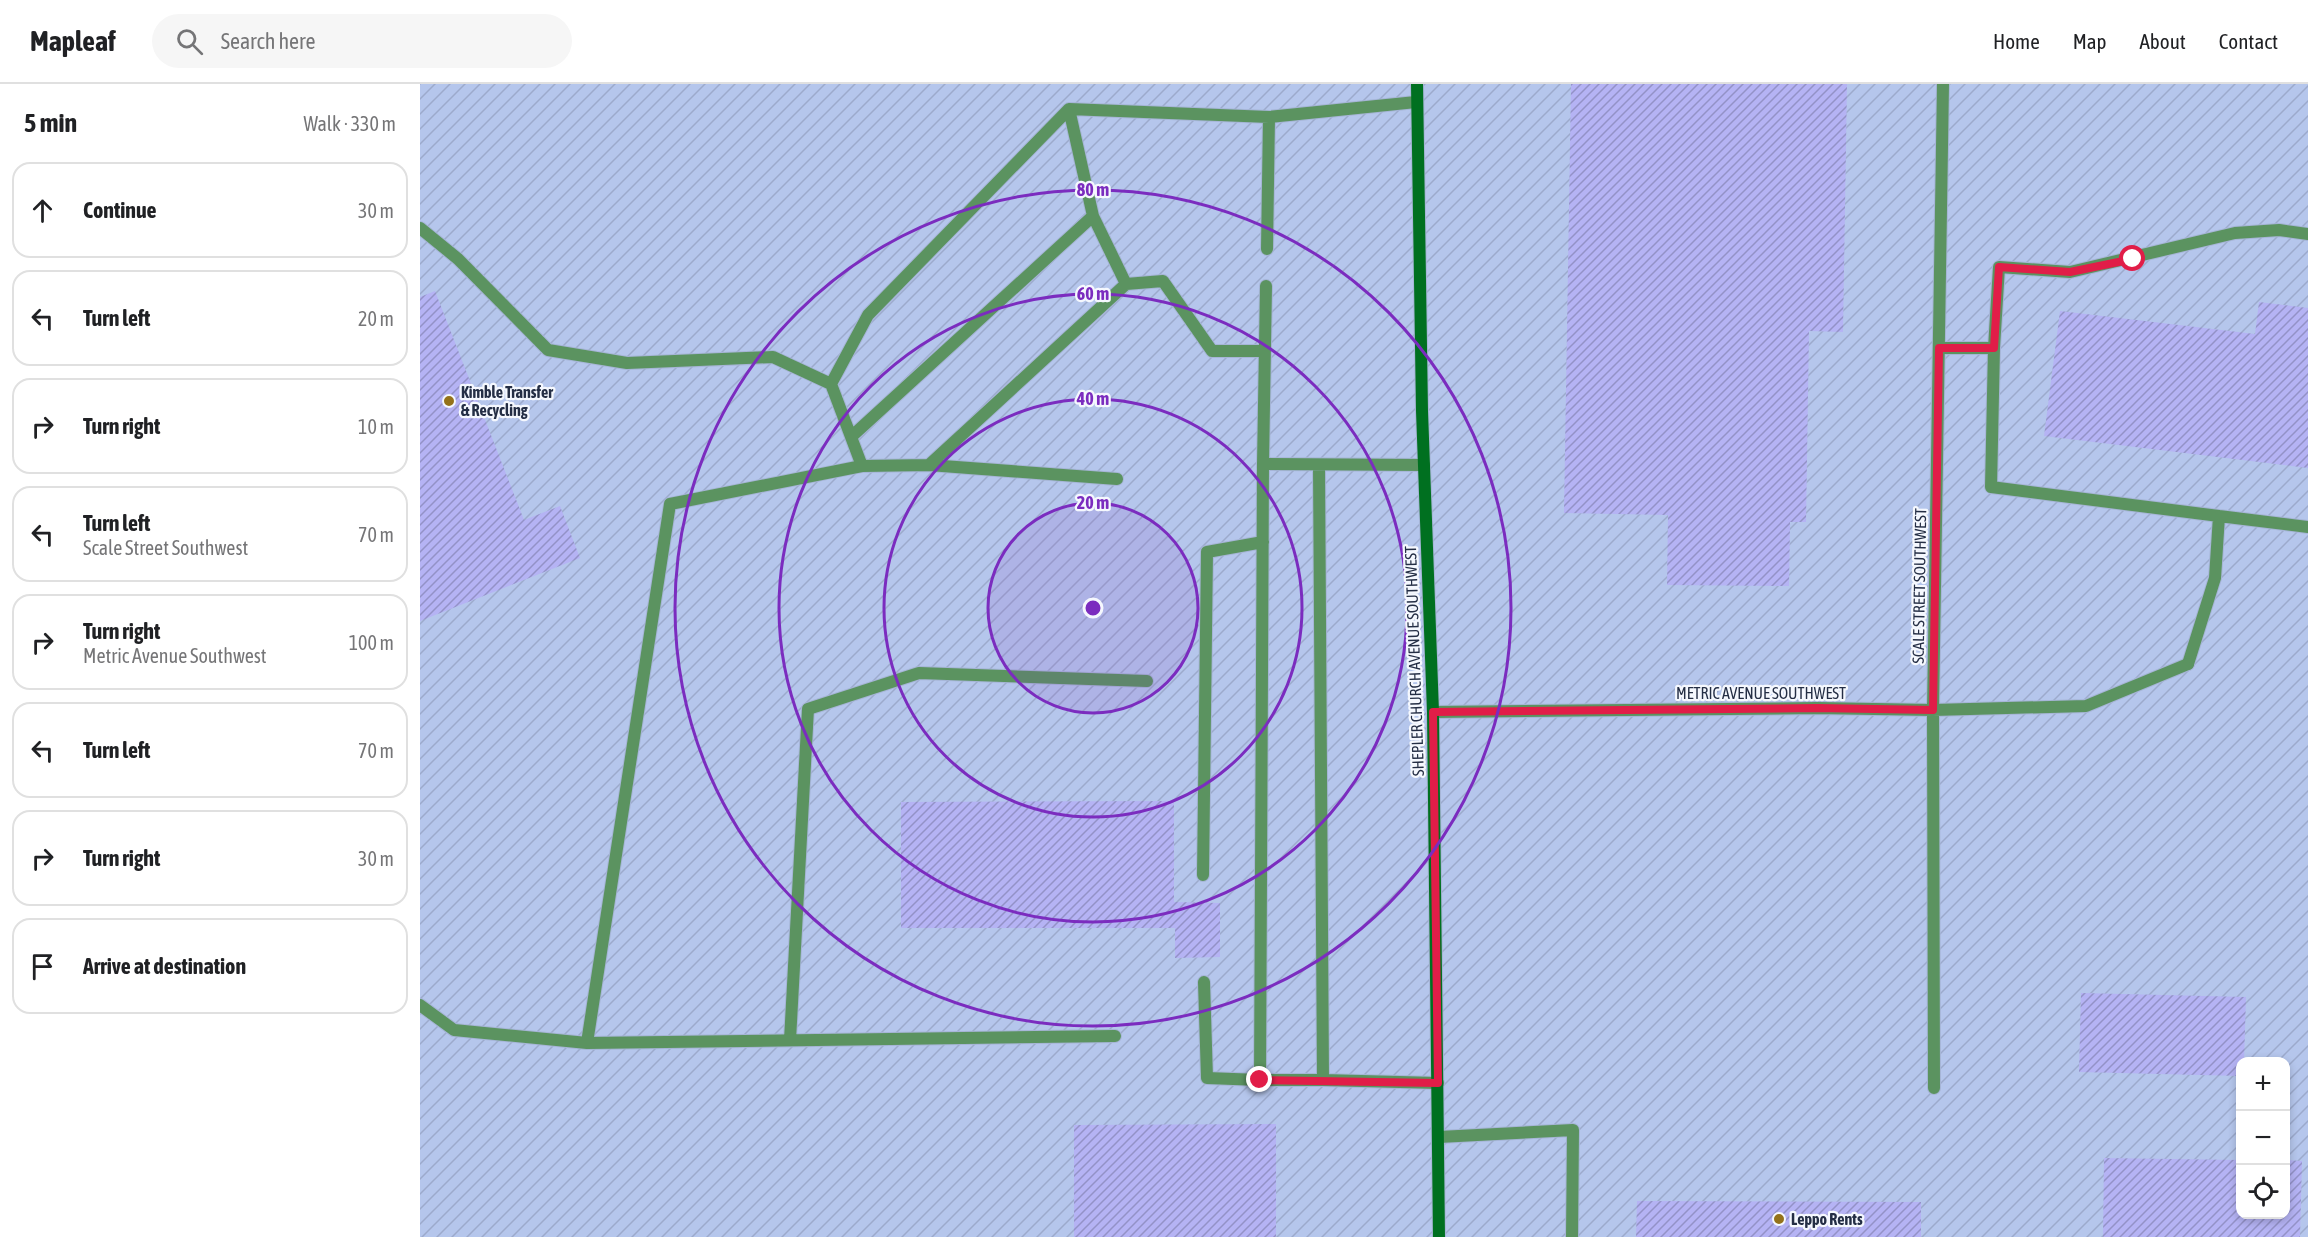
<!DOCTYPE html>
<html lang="en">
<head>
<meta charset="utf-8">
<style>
  body { margin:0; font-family:"Asap Condensed",sans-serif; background:#f6f6f6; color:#202124 }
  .controls { position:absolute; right:18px; bottom:18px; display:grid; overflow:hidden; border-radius:12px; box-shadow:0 3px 9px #0003 }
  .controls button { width:54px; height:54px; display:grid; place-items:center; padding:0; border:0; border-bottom:2px solid #e0e0e0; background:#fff; color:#202124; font:30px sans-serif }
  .stop { position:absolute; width:18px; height:18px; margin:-14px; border:4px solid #e11d48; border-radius:50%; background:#fff }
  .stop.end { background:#e11d48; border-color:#fff; box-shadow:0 2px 6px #0008 }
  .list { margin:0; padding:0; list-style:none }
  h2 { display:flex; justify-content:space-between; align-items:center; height:78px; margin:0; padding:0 24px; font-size:26px }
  h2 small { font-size:20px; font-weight:400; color:#757577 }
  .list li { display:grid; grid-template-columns:39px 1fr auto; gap:18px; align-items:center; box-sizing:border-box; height:96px; margin:0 12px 12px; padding:0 12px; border:2px solid #e0e0e0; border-radius:18px }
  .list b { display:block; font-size:22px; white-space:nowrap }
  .list p { margin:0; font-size:20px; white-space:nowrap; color:#757577 }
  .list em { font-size:20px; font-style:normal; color:#757577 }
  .icon { flex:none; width:33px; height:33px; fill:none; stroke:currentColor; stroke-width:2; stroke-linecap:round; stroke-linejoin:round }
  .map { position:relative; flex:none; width:1888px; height:1153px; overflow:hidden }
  header { display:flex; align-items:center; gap:36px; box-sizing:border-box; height:84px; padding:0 30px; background:#fff; border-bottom:2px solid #e0e0e0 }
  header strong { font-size:28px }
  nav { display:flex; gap:33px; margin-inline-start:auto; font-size:21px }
  .search { width:420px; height:54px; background:#f6f6f6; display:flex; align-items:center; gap:15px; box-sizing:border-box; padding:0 21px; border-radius:33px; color:#757577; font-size:22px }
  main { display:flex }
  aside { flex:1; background:#fff }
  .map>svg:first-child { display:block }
</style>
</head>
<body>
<header>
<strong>Mapleaf</strong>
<div class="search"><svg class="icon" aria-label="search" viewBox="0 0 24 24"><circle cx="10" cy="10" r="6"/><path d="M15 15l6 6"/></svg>Search here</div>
<nav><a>Home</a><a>Map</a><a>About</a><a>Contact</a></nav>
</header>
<main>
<aside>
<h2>5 min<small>Walk · 330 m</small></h2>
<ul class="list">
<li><svg class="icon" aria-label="ahead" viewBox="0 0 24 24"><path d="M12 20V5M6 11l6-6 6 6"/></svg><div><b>Continue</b></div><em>30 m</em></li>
<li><svg class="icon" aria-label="left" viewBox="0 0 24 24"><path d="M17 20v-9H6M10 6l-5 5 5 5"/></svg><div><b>Turn left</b></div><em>20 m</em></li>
<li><svg class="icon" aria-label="right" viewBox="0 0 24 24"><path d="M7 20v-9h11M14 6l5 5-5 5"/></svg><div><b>Turn right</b></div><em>10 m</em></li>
<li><svg class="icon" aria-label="left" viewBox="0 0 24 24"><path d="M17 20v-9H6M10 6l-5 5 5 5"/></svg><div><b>Turn left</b><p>Scale Street Southwest</p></div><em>70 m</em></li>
<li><svg class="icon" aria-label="right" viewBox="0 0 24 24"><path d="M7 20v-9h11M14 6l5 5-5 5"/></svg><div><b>Turn right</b><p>Metric Avenue Southwest</p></div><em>100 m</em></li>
<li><svg class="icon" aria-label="left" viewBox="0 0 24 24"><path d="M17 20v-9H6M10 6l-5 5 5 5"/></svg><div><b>Turn left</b></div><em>70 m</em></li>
<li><svg class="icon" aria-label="right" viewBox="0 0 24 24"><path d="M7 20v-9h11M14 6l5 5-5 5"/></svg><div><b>Turn right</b></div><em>30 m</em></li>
<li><svg class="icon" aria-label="arrive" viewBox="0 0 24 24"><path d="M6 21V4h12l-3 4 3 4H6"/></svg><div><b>Arrive at destination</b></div></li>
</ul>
</aside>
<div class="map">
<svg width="1888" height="1153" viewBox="0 0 1888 1153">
  <defs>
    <pattern id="industrial-furrows" width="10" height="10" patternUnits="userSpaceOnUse" patternTransform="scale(1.5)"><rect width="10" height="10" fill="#b5c6ec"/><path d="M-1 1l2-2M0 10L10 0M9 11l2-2" fill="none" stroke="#9caacc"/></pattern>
    <pattern id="building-hatch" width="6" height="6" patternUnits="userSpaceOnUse" patternTransform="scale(1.5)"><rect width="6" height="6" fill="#b5b3f4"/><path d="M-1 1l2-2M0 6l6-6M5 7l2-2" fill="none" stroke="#9392c7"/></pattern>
  </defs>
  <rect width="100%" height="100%" fill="#c6d7fa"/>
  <path fill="url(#industrial-furrows)" fill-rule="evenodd" d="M 0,0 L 1888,0 L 1888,1153 L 0,1153 ZM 1820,978 L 1866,978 L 1866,1130 L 1820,1130 Z"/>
  <path fill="url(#building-hatch)" d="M 1151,0 L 1427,0 L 1423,248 L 1389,247 L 1386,438 L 1370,438 L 1369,502 L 1247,501 L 1248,431 L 1144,429 Z
    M 15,207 L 104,436 L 140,422 L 160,474 L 0,537 L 0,213 Z
    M 1839,218 L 1888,224 L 1888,384 L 1624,352 L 1640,227 L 1835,250 Z
    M 754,717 L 754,818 L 800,819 L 800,873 L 755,874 L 755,844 L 481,844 L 481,718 Z
    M 1661,909 L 1826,913 L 1824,978 L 1820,978 L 1820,992 L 1659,988 Z
    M 856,1040 L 856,1153 L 654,1153 L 654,1041 Z
    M 1684,1074 L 1820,1076 L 1820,1130 L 1866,1130 L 1866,1076 L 1882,1077 L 1880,1153 L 1683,1153 Z
    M 1217,1117 L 1501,1118 L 1501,1153 L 1216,1153 Z"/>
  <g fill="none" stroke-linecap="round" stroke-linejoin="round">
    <g stroke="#a6b5d6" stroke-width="14">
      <path id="lane" d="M 0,144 L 38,175 L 128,266 L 207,279 L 353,273 L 411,300 L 442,382
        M 847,165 L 849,33 L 996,18
        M 706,200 L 743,197 L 792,267 L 845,267
        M 846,202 L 843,380 L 840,996 L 903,996
        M 1519,264 L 1574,264 L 1571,403 L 1799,432 L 1795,494 L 1768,580
        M 1574,264 L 1579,183 L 1650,188 L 1815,149 L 1859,146 L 1888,150
        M 411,300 L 448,231 L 649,25 L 849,33
        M 431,353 L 673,132 L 649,25
        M 843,380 L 1004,381
        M 509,381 L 706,200 L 673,132
        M 899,382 L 903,996 L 1018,999
        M 1799,432 L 1888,443
        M 783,791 L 787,468 L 843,458
        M 784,898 L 787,994 L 840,996
        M 0,921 L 34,946 L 167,959 L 250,420 L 442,382 L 509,381 L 697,395
        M 370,956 L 388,625 L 499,589 L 727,597
        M 167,959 L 695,952
        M 1019,1053 L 1153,1046 L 1152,1153"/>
    </g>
    <g stroke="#a6b5d6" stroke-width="14">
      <path id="street" d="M 1013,628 L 1397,624 L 1513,626 L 1666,622 L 1768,580
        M 1514,1004 L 1513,626 L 1523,0"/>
    </g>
    <g stroke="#a6b5d6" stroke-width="14">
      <path id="secondary" d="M 997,0 L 1002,327 L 1013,628 L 1019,1153"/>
    </g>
    <use href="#lane" stroke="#5b9360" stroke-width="12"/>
    <use href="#street" stroke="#5b9360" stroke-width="12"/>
    <use href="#secondary" stroke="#007020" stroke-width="12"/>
  </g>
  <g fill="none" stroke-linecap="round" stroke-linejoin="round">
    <path stroke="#e11d48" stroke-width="8" d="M 840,996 L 1018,999 L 1013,628 L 1397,624 L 1513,626 L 1519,264 L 1574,264 L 1579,183 L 1650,188 L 1713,175"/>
  </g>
  <circle cx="673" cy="524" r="105" fill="#7b2cbf" fill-opacity=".12"/>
  <g fill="none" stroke="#7b2cbf" stroke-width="3">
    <circle cx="673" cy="524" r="105"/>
    <circle cx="673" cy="524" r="209"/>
    <circle cx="673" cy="524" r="314"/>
    <circle cx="673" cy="524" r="418"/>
  </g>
  <g fill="#94721a" stroke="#f5f8fe" stroke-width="2">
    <circle cx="29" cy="317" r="6"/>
    <circle cx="1359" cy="1135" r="6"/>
  </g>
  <g text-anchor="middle" stroke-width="4.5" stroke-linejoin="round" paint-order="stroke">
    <g font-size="16" font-weight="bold" fill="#242e45" stroke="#f5f8fe" text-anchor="start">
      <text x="41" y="314">Kimble Transfer<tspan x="41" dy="18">&amp; Recycling</tspan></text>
      <text x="1371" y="1141">Leppo Rents</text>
    </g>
    <g font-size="16" fill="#242e45" stroke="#f5f8fe">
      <text transform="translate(1499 502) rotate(-89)" y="6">SCALE STREET SOUTHWEST</text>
      <text transform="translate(994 577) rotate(-92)" y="6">SHEPLER CHURCH AVENUE SOUTHWEST</text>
      <text x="1341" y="615">METRIC AVENUE SOUTHWEST</text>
    </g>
  </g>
  <circle cx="673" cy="524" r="9" fill="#7b2cbf" stroke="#f5f8fe" stroke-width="3"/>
  <g font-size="18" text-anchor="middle" font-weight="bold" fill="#7b2cbf" stroke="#f5f8fe" stroke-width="4.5" stroke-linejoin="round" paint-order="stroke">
    <text x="673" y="112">80 m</text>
    <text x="673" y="216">60 m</text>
    <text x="673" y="321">40 m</text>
    <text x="673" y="425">20 m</text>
  </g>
</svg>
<div class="controls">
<button>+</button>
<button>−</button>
<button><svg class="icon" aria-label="locate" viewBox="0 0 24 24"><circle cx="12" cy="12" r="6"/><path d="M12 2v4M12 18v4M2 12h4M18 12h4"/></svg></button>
</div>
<div class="stop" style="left:1713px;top:175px"></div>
<div class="stop end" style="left:840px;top:996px"></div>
</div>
</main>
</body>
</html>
